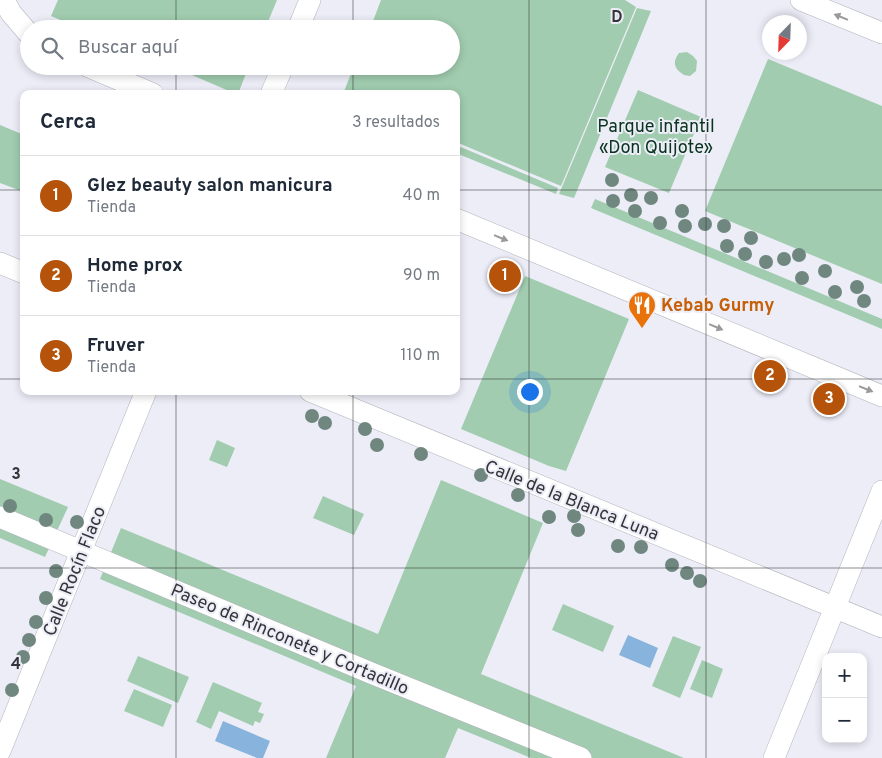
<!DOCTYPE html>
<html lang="es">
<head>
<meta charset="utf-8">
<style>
  body { margin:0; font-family:Overpass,sans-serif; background:#f2f2f3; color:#1f2937 }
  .controls { position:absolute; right:15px; bottom:15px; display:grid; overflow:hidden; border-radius:10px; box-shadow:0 2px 8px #0003 }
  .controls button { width:45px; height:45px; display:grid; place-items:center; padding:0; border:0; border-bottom:1px solid #e0e1e3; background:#fff; color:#1f2937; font:25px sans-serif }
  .compass { position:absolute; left:762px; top:15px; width:45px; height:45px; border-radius:50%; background:#fff; box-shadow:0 2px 8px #0003; rotate:203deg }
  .you { position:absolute; left:529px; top:391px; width:18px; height:18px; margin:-12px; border:4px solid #fff; border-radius:50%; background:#1a73e8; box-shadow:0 0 0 8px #1a73e833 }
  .badge { display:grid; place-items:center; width:32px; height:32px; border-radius:50%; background:#b45309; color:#fff; font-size:16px; font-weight:700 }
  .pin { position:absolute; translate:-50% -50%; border:2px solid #fff; box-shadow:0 1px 5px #0006 }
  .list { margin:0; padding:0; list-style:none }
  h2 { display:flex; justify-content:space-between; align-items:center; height:65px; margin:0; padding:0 20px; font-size:21px }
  h2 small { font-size:16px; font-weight:400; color:#747a83 }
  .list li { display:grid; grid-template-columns:32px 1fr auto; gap:15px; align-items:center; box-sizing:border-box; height:80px; padding:0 20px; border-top:1px solid #e0e1e3 }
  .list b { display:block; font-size:19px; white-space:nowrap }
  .list p { margin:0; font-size:16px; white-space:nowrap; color:#747a83 }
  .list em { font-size:16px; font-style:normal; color:#747a83 }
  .icon { flex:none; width:28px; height:28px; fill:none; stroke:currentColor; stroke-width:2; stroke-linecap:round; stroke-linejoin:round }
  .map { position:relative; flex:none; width:882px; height:758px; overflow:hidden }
  .search { position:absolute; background:#fff; box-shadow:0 2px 8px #0003; left:20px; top:20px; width:440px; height:55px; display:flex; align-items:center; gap:12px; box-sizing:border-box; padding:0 18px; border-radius:28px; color:#747a83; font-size:19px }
  .panel { position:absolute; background:#fff; box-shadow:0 2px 8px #0003; left:20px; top:90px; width:440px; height:305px; border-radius:10px }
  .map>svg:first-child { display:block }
</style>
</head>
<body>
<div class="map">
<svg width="882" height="758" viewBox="0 0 882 758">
  <rect width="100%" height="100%" fill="#ecedf7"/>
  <path fill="#a1ccaf" d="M 58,0 L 277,0 L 265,29 L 82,29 L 51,16 Z
    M 381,0 L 625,0 L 636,7 L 561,186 L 456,142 L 456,94 L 343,94 L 354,66 L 451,66 L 451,29 L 370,29 Z
    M 637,8 L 651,11 L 574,198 L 559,194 Z
    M 687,52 L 693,56 L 697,61 L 696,71 L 690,76 L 684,75 C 674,69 672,62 679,53 Z
    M 768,59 L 882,106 L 882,284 L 705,211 Z
    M 171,66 L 249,66 L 238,94 L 236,94 Z
    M 638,90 L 701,117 L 669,193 L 605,167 Z
    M 0,125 L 24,135 L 24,192 L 0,183 Z
    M 456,145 L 558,188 L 556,194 L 456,153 Z
    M 595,199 L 882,319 L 882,329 L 591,208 Z
    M 525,276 L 629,319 L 566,471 L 549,466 L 461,429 Z
    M 217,440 L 235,448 L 227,467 L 209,460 Z
    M 0,479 L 68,507 L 45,557 L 0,538 Z
    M 441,480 L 543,523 L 481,674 L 684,758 L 531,758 L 458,728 L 445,758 L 326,758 L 356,686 L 100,579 L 121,528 L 378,634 Z
    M 323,496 L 364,514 L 354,535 L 313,518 Z
    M 563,604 L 614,626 L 603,652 L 552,630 Z
    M 673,636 L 701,647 L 680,698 L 652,686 Z
    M 138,656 L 189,677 L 178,703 L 127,681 Z
    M 702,660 L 723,669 L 712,698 L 690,689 Z
    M 213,682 L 262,703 L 258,712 L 264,714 L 260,723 L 255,721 L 253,726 L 219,711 L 211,729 L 196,722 Z
    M 134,689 L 172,705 L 163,727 L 124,711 Z"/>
  <path fill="#87b3dd" d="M 628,635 L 658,648 L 650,668 L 619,655 Z
    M 223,721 L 270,741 L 263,758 L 257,758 L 215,741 Z"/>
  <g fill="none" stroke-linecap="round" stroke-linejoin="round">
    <g stroke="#b3b3bd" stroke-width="22">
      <path id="street" d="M 4,0 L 11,13 L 29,34
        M 801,0 L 882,33
        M 298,29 L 310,0
        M 87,66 L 153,94
        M 271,94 L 283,66
        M 456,219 L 882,396
        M 0,263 L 24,273
        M 310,391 L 882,627
        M 0,517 L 371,673 L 581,758
        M 0,751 L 146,391
        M 774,758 L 882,491"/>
    </g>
    <use href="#street" stroke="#fff" stroke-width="21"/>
  </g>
  <g fill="#6f877f">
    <circle cx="612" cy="180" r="7"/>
    <circle cx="631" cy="195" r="7"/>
    <circle cx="651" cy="198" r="7"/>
    <circle cx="613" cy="201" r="7"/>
    <circle cx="635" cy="211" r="7"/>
    <circle cx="682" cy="211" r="7"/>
    <circle cx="660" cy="223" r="7"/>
    <circle cx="705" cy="224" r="7"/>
    <circle cx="685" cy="226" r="7"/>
    <circle cx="724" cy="226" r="7"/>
    <circle cx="751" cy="238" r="7"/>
    <circle cx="727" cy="246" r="7"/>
    <circle cx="745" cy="254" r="7"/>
    <circle cx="799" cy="255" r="7"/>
    <circle cx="784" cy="259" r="7"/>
    <circle cx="766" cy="262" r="7"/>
    <circle cx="825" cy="271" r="7"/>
    <circle cx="802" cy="278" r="7"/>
    <circle cx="857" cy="287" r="7"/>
    <circle cx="835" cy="292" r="7"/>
    <circle cx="864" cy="301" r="7"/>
    <circle cx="312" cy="416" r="7"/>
    <circle cx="325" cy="423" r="7"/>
    <circle cx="365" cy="429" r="7"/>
    <circle cx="377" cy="445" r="7"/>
    <circle cx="421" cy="454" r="7"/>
    <circle cx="481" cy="475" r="7"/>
    <circle cx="518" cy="495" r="7"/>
    <circle cx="10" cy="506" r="7"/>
    <circle cx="574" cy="516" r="7"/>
    <circle cx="549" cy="517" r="7"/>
    <circle cx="46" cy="520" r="7"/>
    <circle cx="77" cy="522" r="7"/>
    <circle cx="578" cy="530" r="7"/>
    <circle cx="618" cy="546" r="7"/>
    <circle cx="641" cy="547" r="7"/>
    <circle cx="672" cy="565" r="7"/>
    <circle cx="56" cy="571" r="7"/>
    <circle cx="687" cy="573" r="7"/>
    <circle cx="700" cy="581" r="7"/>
    <circle cx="46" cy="598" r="7"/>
    <circle cx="36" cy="622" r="7"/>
    <circle cx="29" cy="640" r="7"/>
    <circle cx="23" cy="657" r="7"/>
    <circle cx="12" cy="690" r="7"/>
  </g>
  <defs><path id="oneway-solid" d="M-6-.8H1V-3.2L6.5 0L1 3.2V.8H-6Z" transform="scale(1.25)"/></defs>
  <g fill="#9a9a9c">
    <use href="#oneway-solid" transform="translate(841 17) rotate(-158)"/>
    <use href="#oneway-solid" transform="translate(501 238) rotate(22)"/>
    <use href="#oneway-solid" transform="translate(716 327) rotate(23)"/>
    <use href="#oneway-solid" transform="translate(866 389) rotate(22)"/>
  </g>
  <path fill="none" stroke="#353539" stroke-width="1" stroke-opacity="0.55" d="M 176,0 L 176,29M 353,0 L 353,29M 529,0 L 529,758M 706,0 L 706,758M 176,66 L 176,94M 353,66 L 353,94M 0,190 L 24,190M 456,190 L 882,190M 0,379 L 24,379M 456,379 L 882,379M 176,391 L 176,758M 353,391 L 353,758M 0,568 L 882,568"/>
  <defs>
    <g id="restaurant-pin" transform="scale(1.4375)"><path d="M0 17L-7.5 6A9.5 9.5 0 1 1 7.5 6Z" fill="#e8710a" stroke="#ecedf7"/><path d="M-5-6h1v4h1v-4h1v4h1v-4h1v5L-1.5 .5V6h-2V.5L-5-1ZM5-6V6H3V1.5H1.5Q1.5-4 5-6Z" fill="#fff"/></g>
  </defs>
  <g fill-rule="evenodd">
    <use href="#restaurant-pin" x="642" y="305"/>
  </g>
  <g text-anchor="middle" stroke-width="4" stroke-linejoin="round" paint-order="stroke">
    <g font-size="18" fill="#08341d" stroke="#ecedf7">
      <text x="656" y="132">Parque infantil<tspan x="656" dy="21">«Don Quijote»</tspan></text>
    </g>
    <g font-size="18" font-weight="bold" fill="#c56008" stroke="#ecedf7" text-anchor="start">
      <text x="661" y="311">Kebab Gurmy</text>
    </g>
    <g font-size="18" fill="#353539" stroke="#ecedf7">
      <text transform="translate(572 500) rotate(22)" y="6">Calle de la Blanca Luna</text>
      <text transform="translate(74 571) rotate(-68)" y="6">Calle Rocín Flaco</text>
      <text transform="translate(290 639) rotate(23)" y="6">Paseo de Rinconete y Cortadillo</text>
    </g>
  </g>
  <g font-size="16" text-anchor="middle" font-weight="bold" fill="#353539" stroke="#ecedf7" stroke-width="4" stroke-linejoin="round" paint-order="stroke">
    <text x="617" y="22">D</text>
    <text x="16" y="479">3</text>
    <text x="16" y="669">4</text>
  </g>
</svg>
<div class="controls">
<button>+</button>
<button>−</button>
</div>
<svg class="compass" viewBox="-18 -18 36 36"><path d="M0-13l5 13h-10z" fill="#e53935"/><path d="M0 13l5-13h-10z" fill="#747a83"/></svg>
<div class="you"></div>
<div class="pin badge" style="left:505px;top:276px">1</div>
<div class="pin badge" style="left:770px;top:376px">2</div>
<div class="pin badge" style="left:829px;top:399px">3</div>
<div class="search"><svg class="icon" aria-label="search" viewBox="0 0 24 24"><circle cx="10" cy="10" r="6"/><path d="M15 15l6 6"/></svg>Buscar aquí</div>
<section class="panel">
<h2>Cerca<small>3 resultados</small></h2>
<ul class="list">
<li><span class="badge">1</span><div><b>Glez beauty salon manicura</b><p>Tienda</p></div><em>40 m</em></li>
<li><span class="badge">2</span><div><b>Home prox</b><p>Tienda</p></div><em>90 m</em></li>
<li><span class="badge">3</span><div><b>Fruver</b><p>Tienda</p></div><em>110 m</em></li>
</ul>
</section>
</div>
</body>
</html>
